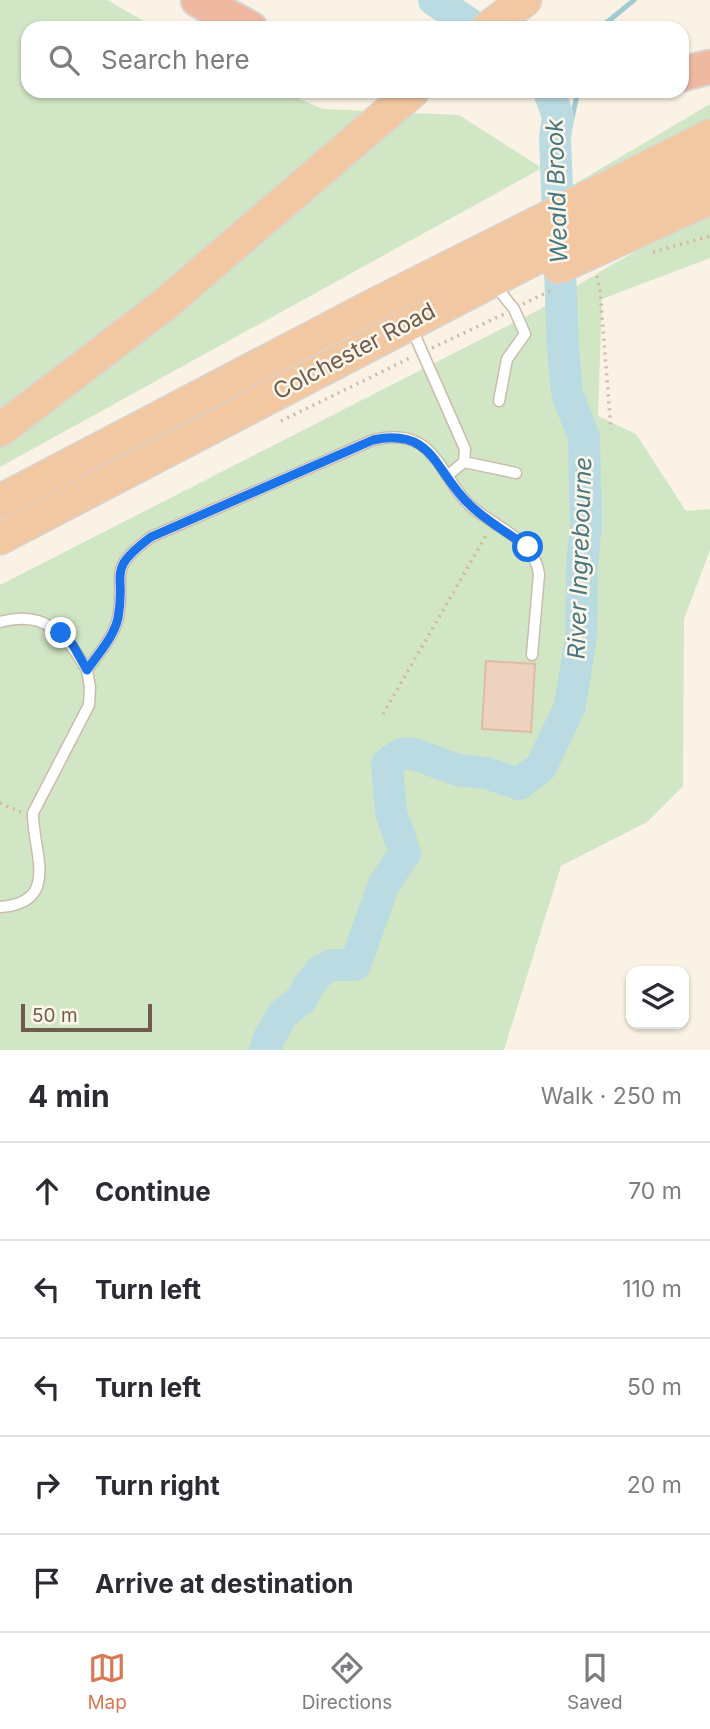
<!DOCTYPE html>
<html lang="en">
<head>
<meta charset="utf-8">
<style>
  body { margin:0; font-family:Inter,sans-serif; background:#f2f2f3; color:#2b2b33 }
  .controls { position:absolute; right:21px; bottom:21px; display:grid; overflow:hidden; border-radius:14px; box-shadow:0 2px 5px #0004 }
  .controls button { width:63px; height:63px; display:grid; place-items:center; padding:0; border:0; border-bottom:2px solid #e1e1e2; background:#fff; color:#2b2b33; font:35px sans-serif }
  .scale { position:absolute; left:21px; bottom:18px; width:131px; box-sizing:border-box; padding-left:7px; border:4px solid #715b4d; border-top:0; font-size:19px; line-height:24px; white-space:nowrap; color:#715b4d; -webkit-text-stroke:5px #fdf7eb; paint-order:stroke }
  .stop { position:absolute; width:21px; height:21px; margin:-16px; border:5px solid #1a73e8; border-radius:50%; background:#fff }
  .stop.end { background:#1a73e8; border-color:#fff; box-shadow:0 2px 7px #0008 }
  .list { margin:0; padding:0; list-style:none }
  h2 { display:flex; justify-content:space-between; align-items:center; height:91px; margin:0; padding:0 28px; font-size:30px }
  h2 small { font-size:23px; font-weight:400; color:#7c7c81 }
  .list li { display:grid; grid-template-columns:46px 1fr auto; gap:21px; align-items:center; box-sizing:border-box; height:98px; padding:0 28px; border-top:2px solid #e1e1e2 }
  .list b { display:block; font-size:26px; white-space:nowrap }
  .list em { font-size:23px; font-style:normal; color:#7c7c81 }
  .icon { flex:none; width:38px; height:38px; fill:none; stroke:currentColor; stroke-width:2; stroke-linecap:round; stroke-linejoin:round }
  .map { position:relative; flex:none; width:710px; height:1050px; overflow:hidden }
  .search { position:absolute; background:#fff; box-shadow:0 2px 5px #0004; left:21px; right:21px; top:21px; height:77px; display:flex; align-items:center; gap:18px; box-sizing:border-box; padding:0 24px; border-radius:21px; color:#7c7c81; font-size:26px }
  .sheet { height:581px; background:#fff }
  nav { display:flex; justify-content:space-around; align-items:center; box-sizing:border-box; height:98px; border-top:2px solid #e1e1e2; background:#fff; font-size:19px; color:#7c7c81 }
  nav a { display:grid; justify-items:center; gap:4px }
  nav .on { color:#da7755 }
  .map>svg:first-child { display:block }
</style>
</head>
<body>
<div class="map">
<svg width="710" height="1050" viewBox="0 0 710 1050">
  <rect width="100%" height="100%" fill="#faf3e5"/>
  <path fill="#d1e6c5" d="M 0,0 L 107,0 L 156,28 L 28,28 L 28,91 L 281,91 L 323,109 L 459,115 L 542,168 L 0,467 Z
    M 710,104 L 710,126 L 576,193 L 573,185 Z
    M 710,214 L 710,258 L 602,299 L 598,416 L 636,434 L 686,511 L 710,509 L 710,550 L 684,619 L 683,786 L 647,822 L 561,866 L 504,1050 L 0,1050 L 0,585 L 544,307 C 597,272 651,241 710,214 Z"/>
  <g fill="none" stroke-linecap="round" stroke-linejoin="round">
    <path stroke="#a3cad3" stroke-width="5" d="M 600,28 L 634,0
      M 555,137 L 570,127 L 578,91"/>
    <path stroke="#bbdbe2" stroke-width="32" d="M 434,0 L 476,28
      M 265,1050 L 269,1038 L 283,1014 L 302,999 L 307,988 L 320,971 L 332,965 L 355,965 L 384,884 L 405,853 L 391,812 L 387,764 L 401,754 L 414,754 L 458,770 L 486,773 L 519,784 L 541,767 L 570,706 L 581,637 L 582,565 L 586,524 L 584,438 L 567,393 L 563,349 L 555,137 L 558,117 L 549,91"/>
  </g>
  <path fill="#edd3bf" stroke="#debba1" stroke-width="2" d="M 486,661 L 535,664 L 531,732 L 482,729 Z"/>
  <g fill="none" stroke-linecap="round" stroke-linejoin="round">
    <g stroke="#cbbbac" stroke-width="13">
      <path id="service" d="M 494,284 L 514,309 L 525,334 L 507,359 L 499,401
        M 412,329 L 465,449 L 464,462 L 447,476
        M 464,462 L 516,473
        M 0,622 C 45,609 67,635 87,670
        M 0,907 C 62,903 32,850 33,813 L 89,705 L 90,687 L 87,670 C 98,654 114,637 118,618 C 127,572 104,572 151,537 L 373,440 C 389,436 405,435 420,444 C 443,459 451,490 472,507 C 495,527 535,540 539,574 L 532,655"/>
    </g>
    <g stroke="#dad4d1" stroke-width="35">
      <path id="trunk" d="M 488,28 L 525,0
        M 559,267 L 710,198
        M 0,430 L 164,305 L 413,91
        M 0,501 L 376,304 L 710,136
        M 0,538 L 710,167"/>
    </g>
    <g stroke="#dad4d1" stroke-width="37">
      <path id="motorway" d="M 198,0 L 250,28
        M 682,74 L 710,67"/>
    </g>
    <path stroke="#d2b7a3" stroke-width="3.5" stroke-dasharray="2 5" stroke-linecap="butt" d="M 653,252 L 710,236
      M 597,276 L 600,290 L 611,430
      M 523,304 L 554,289
      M 432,348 L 504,314
      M 281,421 L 412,357
      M 383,714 L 487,534
      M 0,803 L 21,812"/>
    <use href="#service" stroke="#fff" stroke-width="10"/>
    <use href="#trunk" stroke="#f1c8a2" stroke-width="32"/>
    <use href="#motorway" stroke="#efb8a1" stroke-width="33"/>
  </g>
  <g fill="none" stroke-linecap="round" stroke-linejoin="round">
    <path stroke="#1a73e8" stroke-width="9" d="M 61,633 L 73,645 L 87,670 C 98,654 114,637 118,618 C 127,572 104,572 151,537 L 373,440 C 435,427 435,474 471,506 C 488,522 509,534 528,547"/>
  </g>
  <g text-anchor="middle" stroke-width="5" stroke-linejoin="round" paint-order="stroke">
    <g font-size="23" fill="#715b4d" stroke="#fdf7eb">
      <text transform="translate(354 351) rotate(-28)" y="8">Colchester Road</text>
    </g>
    <g font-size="24" font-style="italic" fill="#487782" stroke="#fdf7eb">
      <text transform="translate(557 191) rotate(-92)" y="8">Weald Brook</text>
      <text transform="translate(580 558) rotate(-88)" y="8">River Ingrebourne</text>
    </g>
  </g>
</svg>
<div class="controls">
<button><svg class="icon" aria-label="layers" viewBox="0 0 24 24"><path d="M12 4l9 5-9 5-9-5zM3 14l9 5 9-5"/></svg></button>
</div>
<div class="scale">50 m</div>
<div class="stop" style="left:528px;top:547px"></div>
<div class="stop end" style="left:61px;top:633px"></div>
<div class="search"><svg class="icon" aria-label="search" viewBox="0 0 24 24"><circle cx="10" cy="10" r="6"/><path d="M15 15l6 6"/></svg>Search here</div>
</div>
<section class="sheet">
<h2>4 min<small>Walk · 250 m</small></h2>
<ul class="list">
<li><svg class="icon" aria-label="ahead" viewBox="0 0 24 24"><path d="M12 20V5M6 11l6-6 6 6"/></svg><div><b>Continue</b></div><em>70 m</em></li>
<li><svg class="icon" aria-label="left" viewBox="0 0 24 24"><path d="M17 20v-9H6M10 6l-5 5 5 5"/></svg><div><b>Turn left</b></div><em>110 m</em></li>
<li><svg class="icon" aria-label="left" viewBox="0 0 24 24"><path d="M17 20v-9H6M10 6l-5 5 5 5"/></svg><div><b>Turn left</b></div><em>50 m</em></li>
<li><svg class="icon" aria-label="right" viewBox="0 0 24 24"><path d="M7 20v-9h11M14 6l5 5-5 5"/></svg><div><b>Turn right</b></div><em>20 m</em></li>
<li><svg class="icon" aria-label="arrive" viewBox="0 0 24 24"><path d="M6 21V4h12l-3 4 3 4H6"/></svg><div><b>Arrive at destination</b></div></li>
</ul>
</section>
<nav>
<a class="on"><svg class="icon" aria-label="map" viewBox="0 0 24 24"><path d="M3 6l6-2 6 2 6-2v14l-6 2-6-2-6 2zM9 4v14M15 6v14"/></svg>Map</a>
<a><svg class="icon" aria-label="directions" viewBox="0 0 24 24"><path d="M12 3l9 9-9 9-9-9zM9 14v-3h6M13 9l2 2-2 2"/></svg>Directions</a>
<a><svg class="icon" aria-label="saved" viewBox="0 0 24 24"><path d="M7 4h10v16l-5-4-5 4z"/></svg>Saved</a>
</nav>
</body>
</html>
